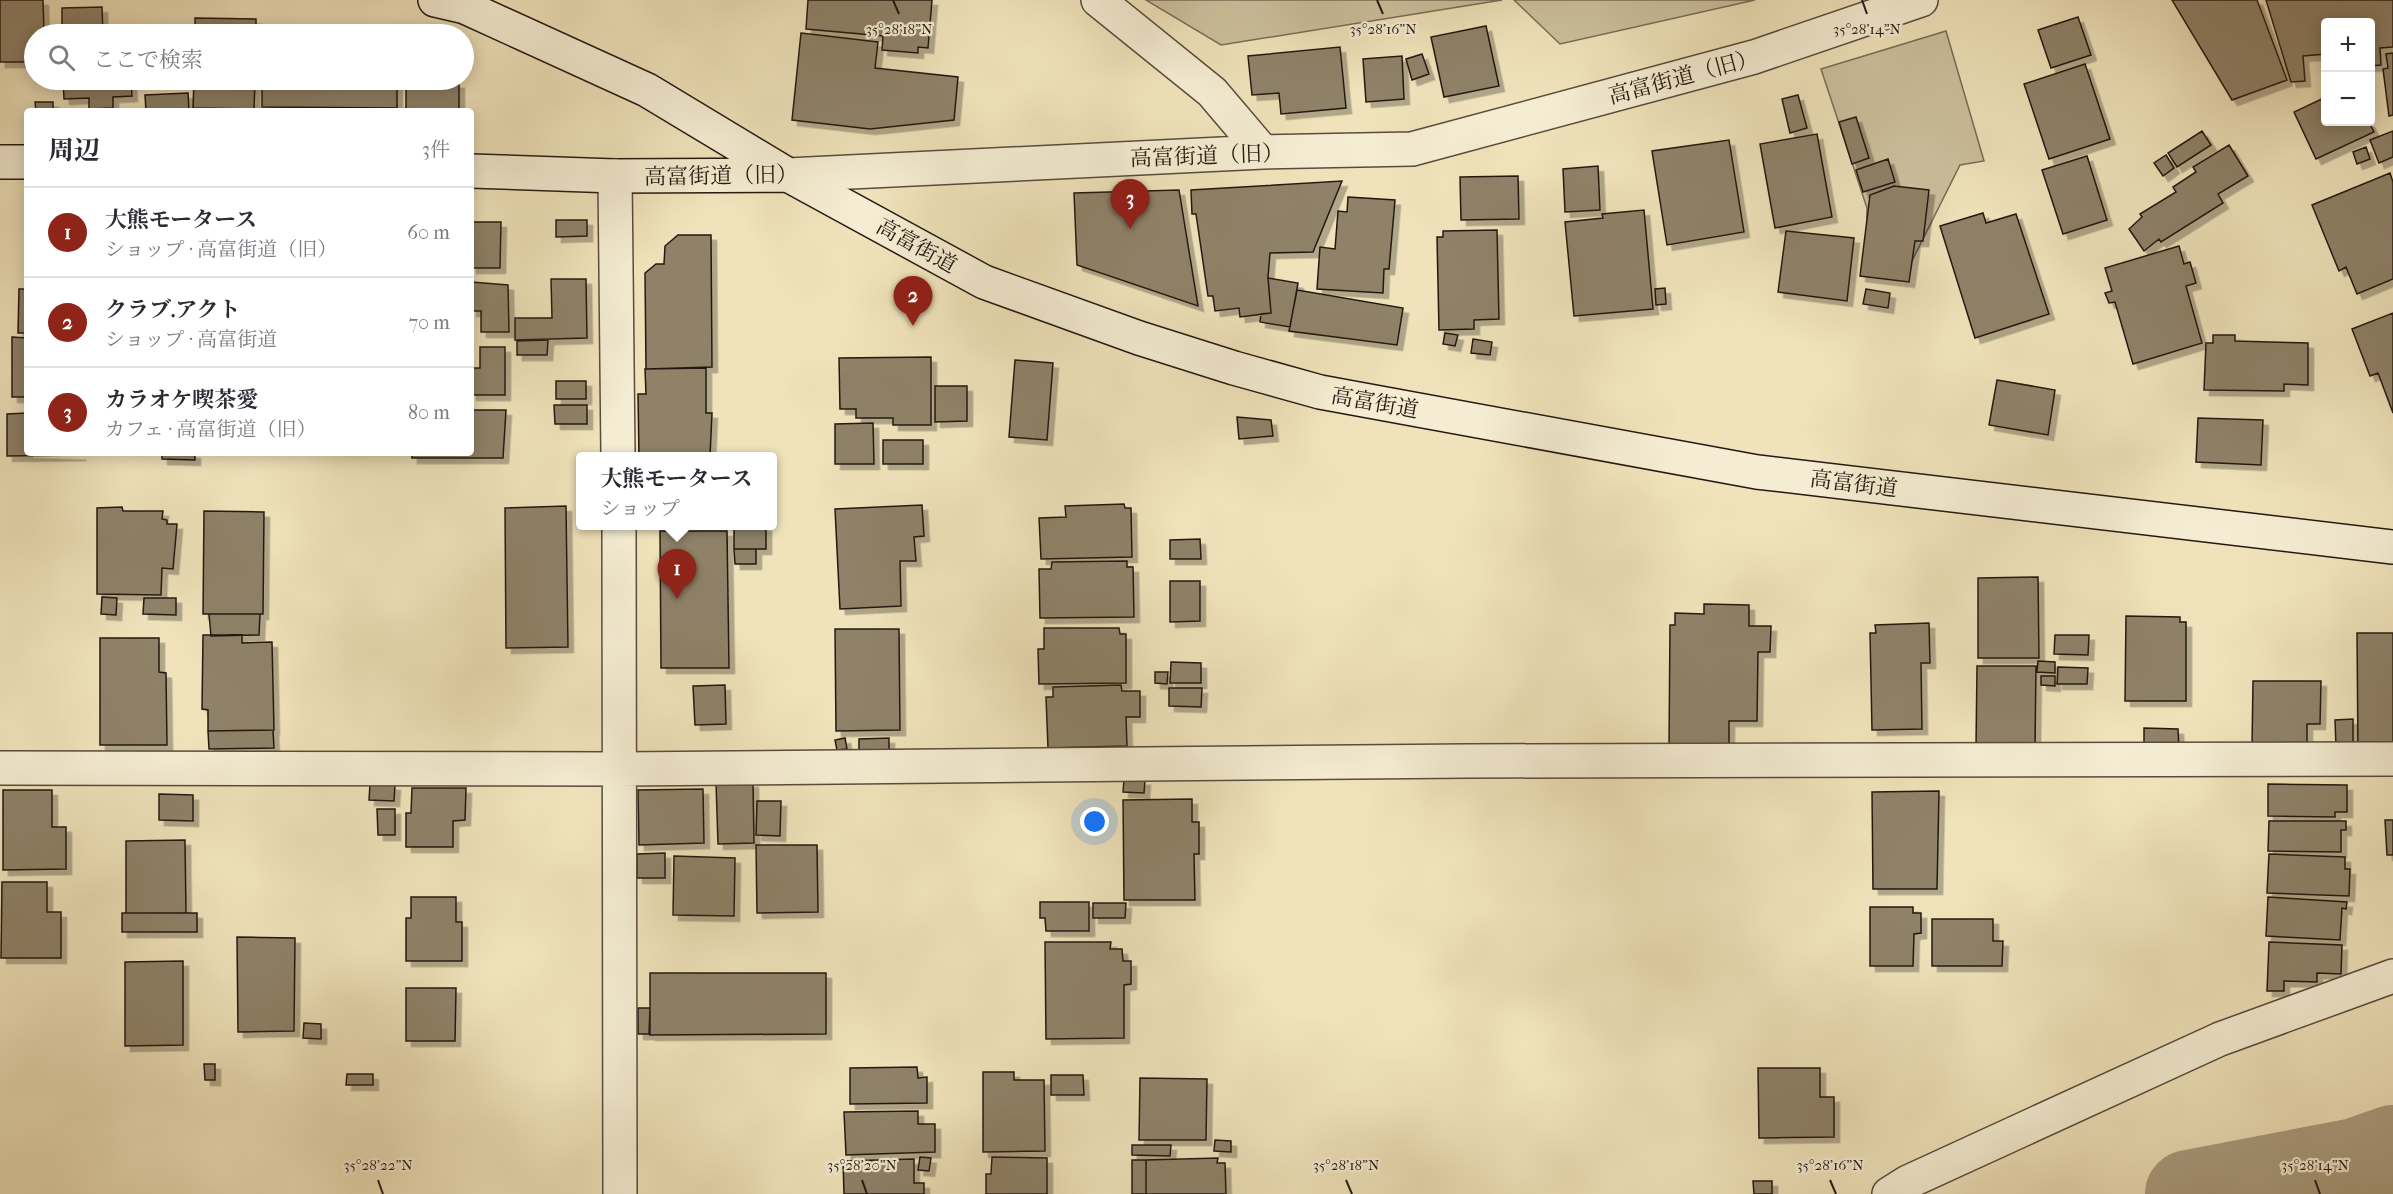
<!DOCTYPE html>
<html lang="ja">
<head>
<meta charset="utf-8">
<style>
  body { margin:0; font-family:"IM FELL French Canon","Noto Serif JP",serif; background:#f2f2f3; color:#2b2b33 }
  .controls { position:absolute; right:18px; top:18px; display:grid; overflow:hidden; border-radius:6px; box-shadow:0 3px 15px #0003 }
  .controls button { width:54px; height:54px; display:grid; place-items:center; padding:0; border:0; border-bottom:2px solid #e1e1e2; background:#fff; color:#2b2b33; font:30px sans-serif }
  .you { position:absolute; left:1095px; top:822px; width:21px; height:21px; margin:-15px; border:4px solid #fff; border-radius:50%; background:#1a73e8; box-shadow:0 0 0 9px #1a73e833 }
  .badge { display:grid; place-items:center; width:39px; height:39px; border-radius:50%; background:#8f2418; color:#fff; font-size:20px; font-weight:700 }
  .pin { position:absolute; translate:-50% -50px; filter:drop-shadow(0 2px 3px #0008) }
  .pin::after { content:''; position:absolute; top:32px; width:21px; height:18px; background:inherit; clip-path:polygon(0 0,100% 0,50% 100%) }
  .popup { position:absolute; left:576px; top:452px; width:201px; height:78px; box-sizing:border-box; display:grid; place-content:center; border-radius:6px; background:#fff; filter:drop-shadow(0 2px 4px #0005); font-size:20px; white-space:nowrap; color:#7c7c81 }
  .popup b { font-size:22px; color:#2b2b33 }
  .popup::after { content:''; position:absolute; left:50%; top:100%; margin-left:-12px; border:12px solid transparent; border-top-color:#fff }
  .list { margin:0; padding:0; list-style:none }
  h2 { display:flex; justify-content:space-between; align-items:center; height:78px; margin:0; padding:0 24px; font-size:26px }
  h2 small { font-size:20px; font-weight:400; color:#7c7c81 }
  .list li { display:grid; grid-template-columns:39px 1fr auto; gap:18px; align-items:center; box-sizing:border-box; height:90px; padding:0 24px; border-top:2px solid #e1e1e2 }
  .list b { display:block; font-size:22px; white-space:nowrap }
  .list p { margin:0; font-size:20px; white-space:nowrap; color:#7c7c81 }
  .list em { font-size:20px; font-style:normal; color:#7c7c81 }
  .icon { flex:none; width:33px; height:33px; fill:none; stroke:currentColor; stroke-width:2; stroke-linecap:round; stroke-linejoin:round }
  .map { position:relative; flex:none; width:2393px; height:1194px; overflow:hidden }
  .search { position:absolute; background:#fff; box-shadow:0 3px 15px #0003; left:24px; top:24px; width:450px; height:66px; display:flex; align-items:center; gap:15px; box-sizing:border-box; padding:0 21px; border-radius:33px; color:#7c7c81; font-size:22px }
  .panel { position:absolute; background:#fff; box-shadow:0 3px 15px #0003; left:24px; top:108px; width:450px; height:348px; border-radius:6px }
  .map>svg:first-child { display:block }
</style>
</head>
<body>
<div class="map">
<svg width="2393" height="1194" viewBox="0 0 2393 1194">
  <defs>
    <filter id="shadow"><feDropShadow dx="5.5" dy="5.5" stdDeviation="0" flood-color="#0004"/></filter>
  </defs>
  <rect width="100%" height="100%" fill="#f0e3bb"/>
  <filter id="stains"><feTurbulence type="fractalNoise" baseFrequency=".00333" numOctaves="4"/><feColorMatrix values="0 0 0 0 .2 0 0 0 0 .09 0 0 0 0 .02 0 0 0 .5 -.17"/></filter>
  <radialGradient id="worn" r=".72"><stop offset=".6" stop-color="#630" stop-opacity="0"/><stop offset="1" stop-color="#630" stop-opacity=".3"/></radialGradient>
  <path fill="#cdc19e" stroke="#796d58" stroke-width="1.5" d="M 1146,0 L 1502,0 L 1221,45 Z
    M 1514,0 L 1755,0 L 1560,44 Z
    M 1946,31 L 1984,161 L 1960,165 L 1904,277 L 1866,268 L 1867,208 L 1821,69 Z"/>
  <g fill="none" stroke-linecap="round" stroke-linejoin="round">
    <path stroke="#ab9e81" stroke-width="88" d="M 2189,1194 L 2356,1162 L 2393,1149"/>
  </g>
  <path fill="#8f8269" stroke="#251911" stroke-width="1.5" filter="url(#shadow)" d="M 0,0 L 43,0 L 44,34 L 34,34 L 34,62 L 0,62 Z
    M 808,0 L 932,0 L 928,48 L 918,47 L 918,53 L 882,50 L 883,36 L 806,29 Z
    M 2172,0 L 2257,0 L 2287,80 L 2232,100 Z
    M 2266,0 L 2393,0 L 2393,47 L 2380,48 L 2381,65 L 2370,66 L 2370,22 L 2326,22 L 2326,54 L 2303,56 L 2305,81 L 2291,82 Z
    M 102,7 L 103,34 L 62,34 L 62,8 Z
    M 2078,17 L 2091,55 L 2051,68 L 2038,30 Z
    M 195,18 L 256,19 L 256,34 L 195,34 Z
    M 1486,26 L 1499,86 L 1444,97 L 1431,37 Z
    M 801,33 L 878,42 L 875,68 L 958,77 L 954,120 L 870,129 L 792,120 Z
    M 1340,47 L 1346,108 L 1281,114 L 1279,93 L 1252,95 L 1248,56 Z
    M 2393,53 L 2393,115 L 2389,116 L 2383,69 L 2388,68 L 2386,54 Z
    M 1422,54 L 1429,74 L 1412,80 L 1406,59 Z
    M 1402,56 L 1404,99 L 1366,102 L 1363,59 Z
    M 2085,64 L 2110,139 L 2049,159 L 2024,84 Z
    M 63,80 L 131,80 L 132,96 L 113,97 L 113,108 L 89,109 L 89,98 L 64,99 Z
    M 194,80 L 255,80 L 254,109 L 193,108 Z
    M 262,80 L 397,80 L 397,108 L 262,107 Z
    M 406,80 L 446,80 L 446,82 L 459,83 L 459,111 L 406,111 Z
    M 188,93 L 189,111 L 146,111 L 145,95 Z
    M 1798,95 L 1807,128 L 1790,133 L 1782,99 Z
    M 2326,97 L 2326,122 L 2369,122 L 2374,132 L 2316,159 L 2294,112 Z
    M 35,102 L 53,102 L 53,111 L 36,111 Z
    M 1856,117 L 1869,158 L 1852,164 L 1839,122 Z
    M 2202,131 L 2211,145 L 2177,167 L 2168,153 Z
    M 2393,131 L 2393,157 L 2379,163 L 2370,140 Z
    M 1817,134 L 1832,217 L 1775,228 L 1760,144 Z
    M 1729,140 L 1744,232 L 1667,245 L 1652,151 Z
    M 2229,145 L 2248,176 L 2218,194 L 2223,203 L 2161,242 L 2159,239 L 2144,251 L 2129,229 L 2142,217 L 2140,214 L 2176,192 L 2173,187 L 2196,172 L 2193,167 Z
    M 2366,147 L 2370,159 L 2357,164 L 2353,152 Z
    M 2166,155 L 2174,168 L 2163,176 L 2154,163 Z
    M 2087,156 L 2107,220 L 2063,234 L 2042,170 Z
    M 1888,159 L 1895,182 L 1863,192 L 1856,170 Z
    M 1598,166 L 1600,210 L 1565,212 L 1563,169 Z
    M 2390,173 L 2393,182 L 2393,279 L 2357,294 L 2346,267 L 2339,271 L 2312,205 Z
    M 1518,176 L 1519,219 L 1461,220 L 1460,177 Z
    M 1342,181 L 1313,252 L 1270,253 L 1268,277 L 1271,313 L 1240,317 L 1239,308 L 1215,311 L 1213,296 L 1208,296 L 1196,214 L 1192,214 L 1191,190 Z
    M 1894,186 L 1929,190 L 1923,241 L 1915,241 L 1909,282 L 1860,276 L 1870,195 Z
    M 1179,190 L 1198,306 L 1077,265 L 1074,193 Z
    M 1348,197 L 1395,200 L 1389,269 L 1384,269 L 1383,293 L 1317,289 L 1320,247 L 1335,249 L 1338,211 L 1347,212 Z
    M 1644,210 L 1653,309 L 1574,316 L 1565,222 L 1603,218 L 1602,214 Z
    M 1983,213 L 1986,223 L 2016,214 L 2049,314 L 1975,338 L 1940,226 Z
    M 556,220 L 587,220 L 587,236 L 556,237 Z
    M 471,222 L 501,222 L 500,268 L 471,268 Z
    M 1497,230 L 1499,319 L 1474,320 L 1474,329 L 1439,330 L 1437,237 L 1443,237 L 1443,231 Z
    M 1786,231 L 1854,238 L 1847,301 L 1778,292 Z
    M 678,235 L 711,235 L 712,367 L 646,369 L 645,273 L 656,264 L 664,264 L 665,246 Z
    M 2179,246 L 2184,264 L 2190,262 L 2196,283 L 2186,286 L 2202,343 L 2133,364 L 2115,302 L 2109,303 L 2105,293 L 2112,291 L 2105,268 Z
    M 1268,278 L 1298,283 L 1290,327 L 1260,322 L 1261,314 L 1271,313 Z
    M 551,279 L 586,279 L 587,338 L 515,340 L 515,318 L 552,318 Z
    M 471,282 L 508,285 L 509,332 L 481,332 L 481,311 L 471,311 Z
    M 1665,288 L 1666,304 L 1656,305 L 1655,289 Z
    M 19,289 L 27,289 L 27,333 L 18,333 Z
    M 1866,289 L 1890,293 L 1888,308 L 1863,304 Z
    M 1297,290 L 1403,308 L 1397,345 L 1289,331 Z
    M 2393,313 L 2393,413 L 2378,373 L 2370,376 L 2352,329 Z
    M 1445,333 L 1458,335 L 1455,346 L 1443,344 Z
    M 2213,335 L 2235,335 L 2235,341 L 2308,343 L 2308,385 L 2284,384 L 2284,391 L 2204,390 L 2206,343 L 2213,343 Z
    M 12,337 L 27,338 L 27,397 L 12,397 Z
    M 1473,339 L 1492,342 L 1490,355 L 1471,353 Z
    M 548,340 L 547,355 L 517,355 L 517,341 Z
    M 480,347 L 505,347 L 505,395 L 471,395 L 471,368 L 480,368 Z
    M 931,357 L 931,425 L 893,425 L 893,418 L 856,418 L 856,409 L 840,409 L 839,358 Z
    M 1015,360 L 1053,363 L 1047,440 L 1009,437 Z
    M 706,368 L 706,413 L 712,413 L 710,456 L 639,456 L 638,394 L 646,394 L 645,369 Z
    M 1997,380 L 2055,390 L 2048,435 L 1989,425 Z
    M 556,381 L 586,381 L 586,399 L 556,399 Z
    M 935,386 L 967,386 L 967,421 L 935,422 Z
    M 554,405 L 587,405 L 587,424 L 555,424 Z
    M 471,410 L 506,410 L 503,458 L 412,458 L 412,453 L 471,453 Z
    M 27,413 L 27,453 L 81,455 L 7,456 L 7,414 Z
    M 1237,417 L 1271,420 L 1273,436 L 1239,439 Z
    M 2198,418 L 2263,420 L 2261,465 L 2196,462 Z
    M 873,423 L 874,464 L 835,464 L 835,424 Z
    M 883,440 L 923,440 L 923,464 L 883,464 Z
    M 162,453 L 195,453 L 195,460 L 162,459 Z
    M 1124,504 L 1125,508 L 1131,508 L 1132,557 L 1041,559 L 1039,518 L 1066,517 L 1065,506 Z
    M 922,505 L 924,536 L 914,537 L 916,561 L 900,561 L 901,606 L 840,609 L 835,509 Z
    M 566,506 L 568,647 L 506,648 L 505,508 Z
    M 122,507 L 123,511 L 163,511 L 162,519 L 167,520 L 167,524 L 177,524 L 173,569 L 162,568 L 161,595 L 97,594 L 97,508 Z
    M 204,511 L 264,512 L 263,614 L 203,614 Z
    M 734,526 L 766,526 L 766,549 L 734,549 Z
    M 660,531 L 727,531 L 729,668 L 661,668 Z
    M 1200,539 L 1201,559 L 1170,559 L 1170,540 Z
    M 734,549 L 756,549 L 756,564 L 735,564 Z
    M 1127,561 L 1127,567 L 1133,567 L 1134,617 L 1040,618 L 1039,569 L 1051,569 L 1052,562 Z
    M 2038,577 L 2039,658 L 1978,658 L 1978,578 Z
    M 1170,581 L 1200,581 L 1200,621 L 1170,622 Z
    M 102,597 L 117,598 L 116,615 L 101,614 Z
    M 144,598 L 176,598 L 176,615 L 143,614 Z
    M 1704,604 L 1749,605 L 1749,626 L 1771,626 L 1770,652 L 1758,652 L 1757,721 L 1729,721 L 1729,748 L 1669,747 L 1670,625 L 1675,625 L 1675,613 L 1704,614 Z
    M 209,614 L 260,614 L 259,635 L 211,636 Z
    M 2126,616 L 2180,617 L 2180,622 L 2186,622 L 2186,701 L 2125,701 Z
    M 1929,623 L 1930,663 L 1921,663 L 1922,729 L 1872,730 L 1870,633 L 1876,633 L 1875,625 Z
    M 1044,628 L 1119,628 L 1120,634 L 1126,634 L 1126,683 L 1039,684 L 1038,649 L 1044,649 Z
    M 835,629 L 899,629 L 900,730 L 836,731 Z
    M 2357,633 L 2393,633 L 2393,750 L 2358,751 Z
    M 203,635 L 242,635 L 242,643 L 272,642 L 274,730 L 208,731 L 208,710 L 202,709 Z
    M 2055,635 L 2089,635 L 2088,655 L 2054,654 Z
    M 100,638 L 159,638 L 159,672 L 166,673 L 167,745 L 100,745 Z
    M 2038,661 L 2055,662 L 2055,673 L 2037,672 Z
    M 1171,662 L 1201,663 L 1201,683 L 1170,683 Z
    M 1977,666 L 2036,666 L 2035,748 L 1976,747 Z
    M 2058,667 L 2088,668 L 2087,684 L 2057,684 Z
    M 1155,672 L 1168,672 L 1167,684 L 1155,683 Z
    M 2041,676 L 2055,676 L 2055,686 L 2041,685 Z
    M 2253,681 L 2321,681 L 2320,724 L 2307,724 L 2307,748 L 2252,748 Z
    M 725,685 L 726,724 L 695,725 L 693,686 Z
    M 1121,685 L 1122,691 L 1140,691 L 1140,717 L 1126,717 L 1127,746 L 1048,748 L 1046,697 L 1053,697 L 1053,687 Z
    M 1169,688 L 1202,688 L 1201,707 L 1169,706 Z
    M 2353,719 L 2353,746 L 2336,747 L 2335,720 Z
    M 2144,728 L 2178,729 L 2179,749 L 2144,750 Z
    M 273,730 L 274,748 L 209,749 L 208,731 Z
    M 845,738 L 847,749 L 837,750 L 835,740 Z
    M 889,738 L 889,750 L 859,750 L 859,739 Z
    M 1124,780 L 1145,780 L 1144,793 L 1123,792 Z
    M 753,782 L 754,843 L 718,844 L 716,783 Z
    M 370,784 L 395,785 L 394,801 L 369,800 Z
    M 2268,784 L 2347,785 L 2347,812 L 2335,812 L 2335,817 L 2268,816 Z
    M 412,788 L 466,788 L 465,820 L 453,821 L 453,847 L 406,847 L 406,813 L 411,813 Z
    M 703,789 L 704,843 L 639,845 L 638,790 Z
    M 3,790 L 52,790 L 52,827 L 66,827 L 66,869 L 3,870 Z
    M 1939,791 L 1937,889 L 1873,889 L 1872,792 Z
    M 159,794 L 193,795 L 193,821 L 159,820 Z
    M 1192,799 L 1192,822 L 1199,822 L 1199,854 L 1194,854 L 1195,900 L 1124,900 L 1123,800 Z
    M 757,801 L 781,801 L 780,836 L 756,835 Z
    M 377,809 L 395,809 L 395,835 L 378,835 Z
    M 2385,820 L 2393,820 L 2393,855 L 2387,855 Z
    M 2269,821 L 2346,821 L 2346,830 L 2341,830 L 2341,852 L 2268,851 Z
    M 185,840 L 186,913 L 126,913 L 126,841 Z
    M 756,845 L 817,845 L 818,912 L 757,913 Z
    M 665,853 L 665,878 L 637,878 L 637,854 Z
    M 2269,854 L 2345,857 L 2345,869 L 2350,869 L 2349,896 L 2267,893 Z
    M 674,856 L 735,858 L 734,916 L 673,915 Z
    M 2,882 L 47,882 L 47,912 L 61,912 L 61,958 L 1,958 Z
    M 411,897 L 456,897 L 456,922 L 462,922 L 462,961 L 406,961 L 406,918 L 411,918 Z
    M 2268,897 L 2347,902 L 2346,909 L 2342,908 L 2340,940 L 2266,936 Z
    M 1040,902 L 1089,902 L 1089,931 L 1046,931 L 1045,918 L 1040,918 Z
    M 1093,903 L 1126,903 L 1125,918 L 1093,918 Z
    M 1870,907 L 1913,907 L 1913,913 L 1921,913 L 1921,933 L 1914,934 L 1913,966 L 1870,966 Z
    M 122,913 L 197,913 L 197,932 L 122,932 Z
    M 1932,919 L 1993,919 L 1993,941 L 2003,941 L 2002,966 L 1932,966 Z
    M 237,937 L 295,938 L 294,1031 L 238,1032 Z
    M 1045,942 L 1111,942 L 1110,949 L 1122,949 L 1123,961 L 1131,961 L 1131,984 L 1124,985 L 1124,1038 L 1046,1039 Z
    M 2269,942 L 2342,945 L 2341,974 L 2317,973 L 2317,982 L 2284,981 L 2284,991 L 2267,991 Z
    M 183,961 L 183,1045 L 125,1046 L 125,962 Z
    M 650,973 L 826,973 L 826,1034 L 650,1035 Z
    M 406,988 L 456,988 L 455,1041 L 406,1041 Z
    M 638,1008 L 650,1008 L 649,1034 L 638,1034 Z
    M 304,1023 L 321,1024 L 321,1039 L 303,1038 Z
    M 204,1064 L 215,1064 L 215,1080 L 205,1080 Z
    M 917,1067 L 918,1078 L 927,1077 L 927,1103 L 850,1104 L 850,1068 Z
    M 1758,1068 L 1820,1068 L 1820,1097 L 1834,1097 L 1834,1137 L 1759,1138 Z
    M 983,1072 L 1014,1072 L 1014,1080 L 1044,1080 L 1045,1151 L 983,1152 Z
    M 347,1074 L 373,1074 L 373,1085 L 346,1085 Z
    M 1051,1075 L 1083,1075 L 1084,1095 L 1051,1095 Z
    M 1140,1078 L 1207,1079 L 1206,1140 L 1139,1140 Z
    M 918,1111 L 918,1124 L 935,1124 L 935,1152 L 846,1155 L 844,1112 Z
    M 1215,1140 L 1231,1141 L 1231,1152 L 1214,1151 Z
    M 1132,1145 L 1171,1145 L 1170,1156 L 1132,1155 Z
    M 920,1157 L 931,1158 L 929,1171 L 918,1170 Z
    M 992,1157 L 1047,1158 L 1047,1194 L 986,1194 L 986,1174 L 991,1174 Z
    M 1218,1158 L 1217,1163 L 1225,1163 L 1226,1194 L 1146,1194 L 1146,1160 Z
    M 914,1159 L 914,1183 L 924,1183 L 924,1194 L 844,1194 L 843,1161 Z
    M 1132,1160 L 1146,1160 L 1146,1194 L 1132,1194 Z
    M 1753,1181 L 1772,1181 L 1772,1194 L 1754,1194 Z"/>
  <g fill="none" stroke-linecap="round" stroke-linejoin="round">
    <g stroke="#584c3c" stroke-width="36">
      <path id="street" d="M 1098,0 L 1212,92 L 1263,152
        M 788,175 L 1263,152 L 1412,149 L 1754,57 L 1921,0
        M 615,176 L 618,456
        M 619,526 L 620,1194
        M 0,768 L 621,769 L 1467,761 L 2393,759
        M 1889,1194 L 1908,1182 L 2220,1039 L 2393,976"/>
    </g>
    <g stroke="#251911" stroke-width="36">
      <path id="secondary" d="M 435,0 L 465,7 L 647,90 L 788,175 L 984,282 L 1139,338 L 1234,368 L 1320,392 L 1757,472 L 2393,547
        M 0,162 L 27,162
        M 471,171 L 615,176 L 788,175"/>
    </g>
    <use href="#street" stroke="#f5edd3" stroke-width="33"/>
    <use href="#secondary" stroke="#f5edd3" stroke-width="33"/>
  </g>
  <path fill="none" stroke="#251911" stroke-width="2" d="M 893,0 L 899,14M 1377,0 L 1383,14M 1862,0 L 1867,14M 378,1180 L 383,1194M 862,1180 L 867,1194M 1346,1180 L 1352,1194M 1830,1180 L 1836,1194M 2315,1180 L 2320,1194"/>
  <g text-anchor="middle" stroke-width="4.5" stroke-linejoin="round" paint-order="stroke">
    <g font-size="22" fill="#251911" stroke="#f5edd3">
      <text transform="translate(1683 76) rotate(-15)" y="8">高富街道（旧）</text>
      <text transform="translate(1207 155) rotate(-2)" y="8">高富街道（旧）</text>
      <text transform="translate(721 175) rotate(-1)" y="8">高富街道（旧）</text>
      <text transform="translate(917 245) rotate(29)" y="8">高富街道</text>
      <text transform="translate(1375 402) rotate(10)" y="8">高富街道</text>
      <text transform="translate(1854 483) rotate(7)" y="8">高富街道</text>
    </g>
  </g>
  <g font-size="15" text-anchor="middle" fill="#251911" stroke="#f5edd3" stroke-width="4.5" stroke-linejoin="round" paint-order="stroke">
    <text x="899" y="34">35°28'18"N</text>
    <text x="1383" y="34">35°28'16"N</text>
    <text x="1867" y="34">35°28'14"N</text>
    <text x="378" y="1170">35°28'22"N</text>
    <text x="862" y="1170">35°28'20"N</text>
    <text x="1346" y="1170">35°28'18"N</text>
    <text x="1830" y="1170">35°28'16"N</text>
    <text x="2315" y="1170">35°28'14"N</text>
  </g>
  <rect width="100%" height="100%" filter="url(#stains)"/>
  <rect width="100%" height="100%" fill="url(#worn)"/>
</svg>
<div class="controls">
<button>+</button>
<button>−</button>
</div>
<div class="you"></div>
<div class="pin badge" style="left:677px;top:599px">1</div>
<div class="popup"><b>大熊モータース</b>ショップ</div>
<div class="pin badge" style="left:913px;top:326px">2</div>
<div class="pin badge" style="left:1130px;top:229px">3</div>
<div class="search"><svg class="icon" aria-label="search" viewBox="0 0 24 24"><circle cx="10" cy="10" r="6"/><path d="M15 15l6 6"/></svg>ここで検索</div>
<section class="panel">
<h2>周辺<small>3件</small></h2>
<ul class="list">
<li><span class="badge">1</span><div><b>大熊モータース</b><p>ショップ · 高富街道（旧）</p></div><em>60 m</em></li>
<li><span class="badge">2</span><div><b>クラブ.アクト</b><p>ショップ · 高富街道</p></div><em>70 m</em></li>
<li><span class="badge">3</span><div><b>カラオケ喫茶愛</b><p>カフェ · 高富街道（旧）</p></div><em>80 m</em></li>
</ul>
</section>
</div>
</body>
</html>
